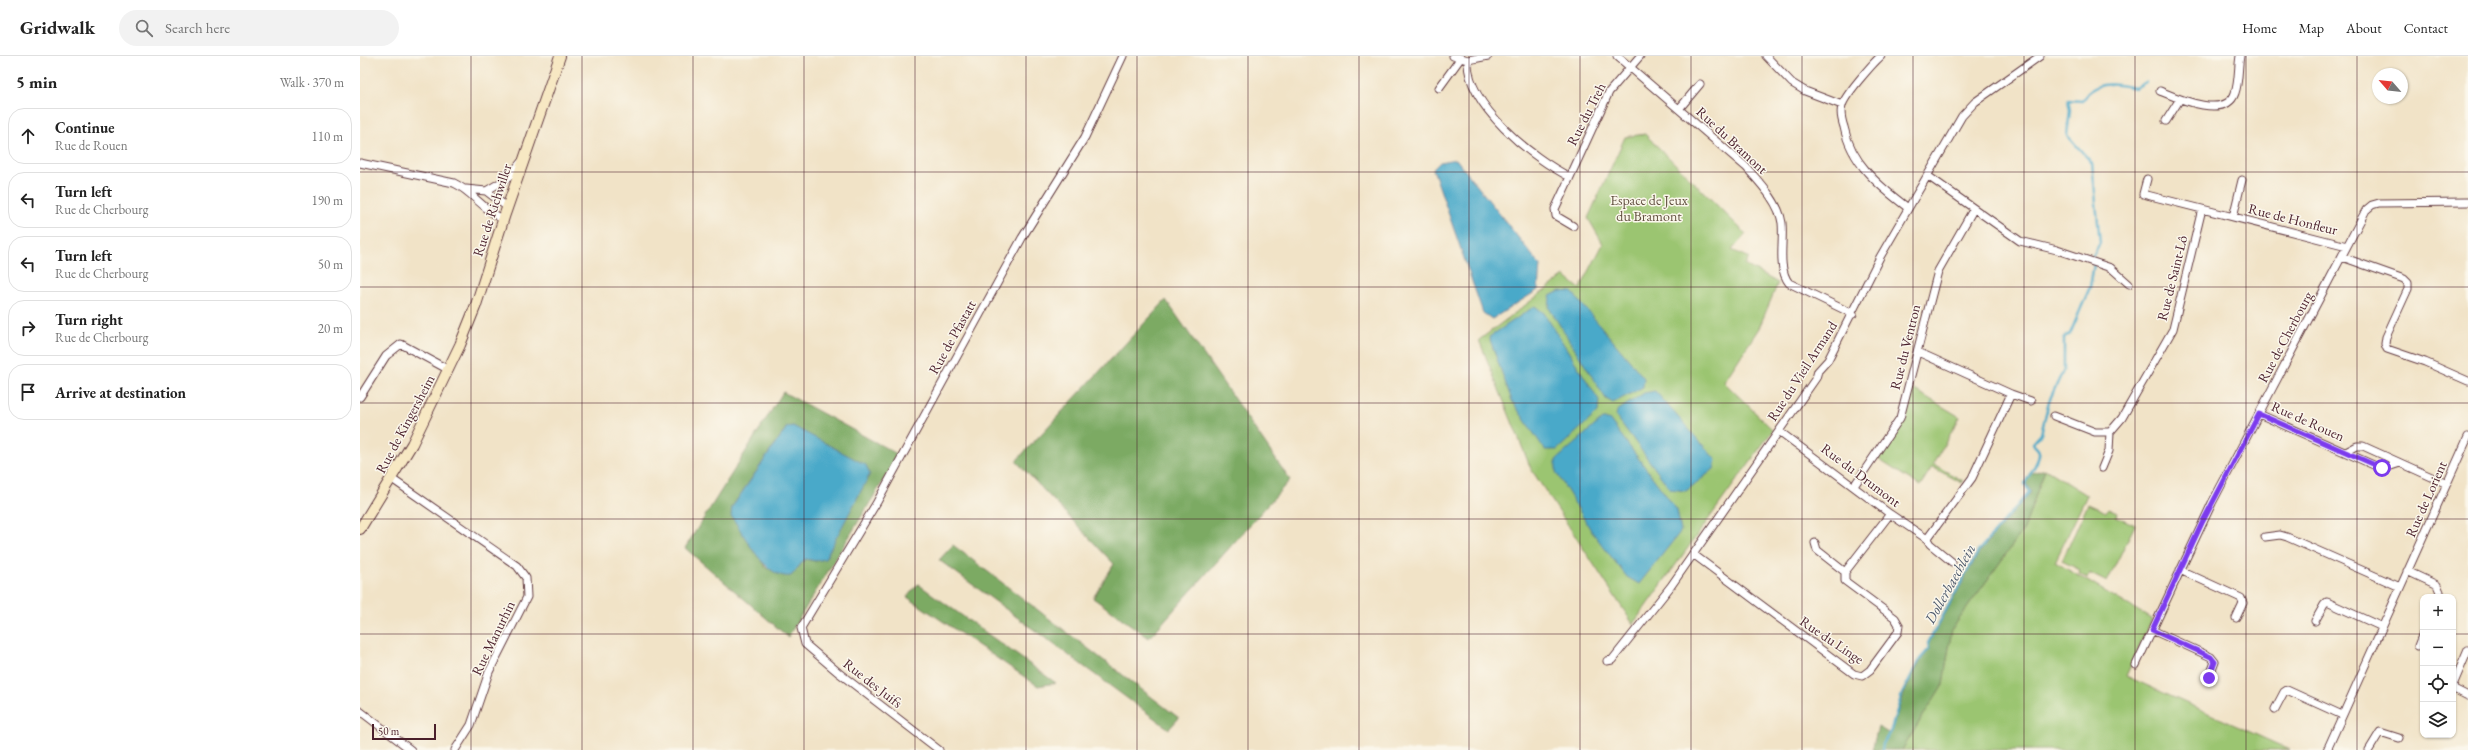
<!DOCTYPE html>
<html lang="en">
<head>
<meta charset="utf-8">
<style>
  body { margin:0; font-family:"EB Garamond",serif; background:#f2f2f2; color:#222 }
  .controls { position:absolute; right:12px; bottom:12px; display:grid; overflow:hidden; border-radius:8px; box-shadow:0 1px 3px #0004 }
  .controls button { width:36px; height:36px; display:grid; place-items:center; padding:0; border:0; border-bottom:1px solid #e0e0e0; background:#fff; color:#222; font:20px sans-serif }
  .compass { position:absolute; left:2012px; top:12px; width:36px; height:36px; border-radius:50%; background:#fff; box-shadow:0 1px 3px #0004; rotate:298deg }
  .scale { position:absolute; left:12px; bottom:10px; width:64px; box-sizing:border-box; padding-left:4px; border:2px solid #4a1f2b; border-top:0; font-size:11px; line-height:14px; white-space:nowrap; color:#4a1f2b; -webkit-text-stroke:3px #fbf7ec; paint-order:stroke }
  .stop { position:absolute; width:12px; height:12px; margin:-9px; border:3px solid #7c3aed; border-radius:50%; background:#fff }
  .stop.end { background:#7c3aed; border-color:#fff; box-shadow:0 1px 4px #0008 }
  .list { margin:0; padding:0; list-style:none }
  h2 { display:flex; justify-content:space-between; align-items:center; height:52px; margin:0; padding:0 16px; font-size:17px }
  h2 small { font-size:13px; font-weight:400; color:#767676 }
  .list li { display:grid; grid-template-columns:26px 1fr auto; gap:12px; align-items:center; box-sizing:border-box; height:56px; margin:0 8px 8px; padding:0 8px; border:1px solid #e0e0e0; border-radius:16px }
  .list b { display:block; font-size:15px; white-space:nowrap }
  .list p { margin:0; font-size:13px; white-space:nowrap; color:#767676 }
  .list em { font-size:13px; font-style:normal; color:#767676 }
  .icon { flex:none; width:22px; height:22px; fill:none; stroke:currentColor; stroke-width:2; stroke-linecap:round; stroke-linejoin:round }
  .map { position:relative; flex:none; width:2108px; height:694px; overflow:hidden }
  header { display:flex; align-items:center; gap:24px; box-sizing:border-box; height:56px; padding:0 20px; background:#fff; border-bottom:1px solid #e0e0e0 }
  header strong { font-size:19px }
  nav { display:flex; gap:22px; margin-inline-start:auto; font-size:14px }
  .search { width:280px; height:36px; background:#f2f2f2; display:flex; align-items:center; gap:10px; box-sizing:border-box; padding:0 14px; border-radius:22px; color:#767676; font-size:15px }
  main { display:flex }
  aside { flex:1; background:#fff }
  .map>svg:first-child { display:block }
</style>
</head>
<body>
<header>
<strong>Gridwalk</strong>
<div class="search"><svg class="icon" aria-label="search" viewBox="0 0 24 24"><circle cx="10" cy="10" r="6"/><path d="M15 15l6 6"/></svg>Search here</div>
<nav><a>Home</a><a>Map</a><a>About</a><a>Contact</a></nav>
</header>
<main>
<aside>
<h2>5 min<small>Walk · 370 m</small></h2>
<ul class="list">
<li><svg class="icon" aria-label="ahead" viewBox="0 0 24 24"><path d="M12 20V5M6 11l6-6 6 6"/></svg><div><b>Continue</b><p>Rue de Rouen</p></div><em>110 m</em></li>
<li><svg class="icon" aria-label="left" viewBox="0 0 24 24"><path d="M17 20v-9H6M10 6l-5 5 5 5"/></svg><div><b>Turn left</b><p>Rue de Cherbourg</p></div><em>190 m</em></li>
<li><svg class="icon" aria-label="left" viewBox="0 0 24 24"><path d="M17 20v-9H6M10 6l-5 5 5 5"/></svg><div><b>Turn left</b><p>Rue de Cherbourg</p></div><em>50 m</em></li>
<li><svg class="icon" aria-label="right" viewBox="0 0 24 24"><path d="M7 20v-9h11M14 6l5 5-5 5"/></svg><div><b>Turn right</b><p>Rue de Cherbourg</p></div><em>20 m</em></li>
<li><svg class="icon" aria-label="arrive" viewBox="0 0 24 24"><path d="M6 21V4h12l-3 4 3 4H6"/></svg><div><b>Arrive at destination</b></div></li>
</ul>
</aside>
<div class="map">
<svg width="2108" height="694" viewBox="0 0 2108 694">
  <rect width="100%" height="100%" fill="#fbf7ec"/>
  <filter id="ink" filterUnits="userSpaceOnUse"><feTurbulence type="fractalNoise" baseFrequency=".025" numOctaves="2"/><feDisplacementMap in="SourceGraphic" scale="8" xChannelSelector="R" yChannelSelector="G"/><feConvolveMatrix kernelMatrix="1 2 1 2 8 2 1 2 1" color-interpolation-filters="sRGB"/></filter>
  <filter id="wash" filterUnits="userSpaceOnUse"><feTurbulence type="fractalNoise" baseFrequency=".012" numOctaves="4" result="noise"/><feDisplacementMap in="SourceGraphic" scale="16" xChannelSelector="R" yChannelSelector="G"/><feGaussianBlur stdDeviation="0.9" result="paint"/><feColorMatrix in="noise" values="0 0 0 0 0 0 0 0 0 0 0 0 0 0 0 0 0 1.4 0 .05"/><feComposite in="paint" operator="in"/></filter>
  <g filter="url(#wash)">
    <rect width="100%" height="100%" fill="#f1e3c7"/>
    <path fill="#9bc571" stroke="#72724e" d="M 1285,78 L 1386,178 L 1372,194 L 1389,202 L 1385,209 L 1418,227 L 1399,272 L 1364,326 L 1413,374 L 1273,568 L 1171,413 L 1119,284 L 1204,220 L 1220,233 L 1243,188 L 1228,162 L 1265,81 Z
      M 1553,333 L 1600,361 L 1573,408 L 1603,425 L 1602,427 L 1572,411 L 1560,430 L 1518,403 L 1544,366 Z
      M 1685,413 L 1727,439 L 1695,506 L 1792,563 L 1766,620 L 1930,694 L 1542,694 L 1583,628 L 1592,573 L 1664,473 Z
      M 1728,448 L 1746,456 L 1748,453 L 1757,457 L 1756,460 L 1775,469 L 1747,526 L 1729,517 L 1727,522 L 1719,518 L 1720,514 L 1702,505 Z"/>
    <path fill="#7caa63" stroke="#636447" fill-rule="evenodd" d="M 806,244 L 930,424 L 789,582 L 733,542 L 754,508 L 656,405 Z
      M 423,336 L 539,399 L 428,581 L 325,492 ZM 433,370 L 456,505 L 445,503 L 431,520 L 406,512 L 372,451 L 427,371 Z
      M 1685,413 L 1664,473 L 1592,573 L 1583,628 L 1542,694 L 1512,694 L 1518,671 L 1530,678 L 1544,638 L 1560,605 L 1570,593 L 1569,587 L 1620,495 L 1671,436 L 1666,427 L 1669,418 Z
      M 593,489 L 819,662 L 809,673 L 579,504 Z
      M 558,528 L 696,627 L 678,630 L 547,541 Z"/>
    <path fill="#4aa9c9" stroke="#4a647a" d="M 1096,103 L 1180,209 L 1178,234 L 1132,263 L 1123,257 L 1073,113 L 1080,106 Z
      M 1200,235 L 1212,236 L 1284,322 L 1283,331 L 1253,347 L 1246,343 L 1189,252 L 1190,240 Z
      M 1175,250 L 1184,257 L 1239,344 L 1238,356 L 1197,394 L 1185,394 L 1152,345 L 1129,281 Z
      M 1295,335 L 1356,404 L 1354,413 L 1326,435 L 1310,433 L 1256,360 L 1257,355 L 1284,337 Z
      M 1242,363 L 1249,363 L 1317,454 L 1321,475 L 1279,528 L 1267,521 L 1232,476 L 1196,416 L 1196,404 Z
      M 433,370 L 506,409 L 510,418 L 465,503 L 456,505 L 445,503 L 431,520 C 405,524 385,479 371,460 L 372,451 L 427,371 Z"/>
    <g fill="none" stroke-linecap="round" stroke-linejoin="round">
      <path stroke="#4aa9c9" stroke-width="2.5" d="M 1731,203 L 1740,187 L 1732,107 L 1707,79 L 1710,54 L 1708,44 L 1722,45 C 1726,42 1725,40 1728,37 C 1739,24 1761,29 1775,32 L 1786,26
        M 1522,694 L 1523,688 L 1531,674 L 1542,638 L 1559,604 L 1569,593 L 1568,587 L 1619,494 L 1669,436 L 1665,428 C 1668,419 1681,404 1679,396 C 1679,392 1674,391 1673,387 L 1681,378 L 1689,345 L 1704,313 L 1704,281 L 1710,278 L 1730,231 L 1734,208"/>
    </g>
  </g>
  <g filter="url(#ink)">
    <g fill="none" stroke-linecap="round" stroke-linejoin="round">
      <g stroke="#633c42" stroke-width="9">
        <path id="street" d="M 1093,0 L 1108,4 L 1128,0
          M 1257,0 L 1386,111 C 1400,127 1419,146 1422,167 C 1424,186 1417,212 1429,227 L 1493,258
          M 1406,0 L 1432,27 L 1445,35 L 1482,49
          M 1521,0 C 1513,7 1484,40 1482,50 C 1480,56 1482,65 1484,71 C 1491,107 1519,130 1548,152
          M 1108,4 C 1106,49 1173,103 1210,121 L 1249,36 L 1280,0
          M 1079,32 L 1100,3
          M 1800,35 C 1817,42 1866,64 1875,37 C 1879,26 1878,11 1880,0
          M 1319,53 L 1340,28
          M 1806,65 L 1820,43
          M 0,107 L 94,127 C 113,136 124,155 143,163
          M 1568,120 L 1660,185 L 1697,194 L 1751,212 L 1769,228
          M 1210,121 L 1195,153 L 1196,160 L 1213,170
          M 1787,123 L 1783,138 L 1987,190
          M 106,133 L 126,135 L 147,151
          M 126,135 L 148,122 L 161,106
          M 1873,161 L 1882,124
          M 1982,201 L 2044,223 L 2048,227 L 2048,233 L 2026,281 L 2025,288 L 2027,293 L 2065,306 L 2108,325
          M 1651,338 L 1671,345
          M 0,341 L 26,300 L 41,288 L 89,314
          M 1899,358 L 2018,411 L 2025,412 L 2040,407
          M 1694,360 L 1735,376 L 1750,376 L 1762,362 L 1813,273 L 1842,153
          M 1419,375 L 1530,458 L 1567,483 L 1612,422 L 1651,338 L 1558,296
          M 1986,396 L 1997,390 L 2003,390 L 2087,428
          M 1742,412 L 1749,395 L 1750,376
          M 32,423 L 157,510 L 166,522 L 167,541 L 129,616 L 111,669 L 95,694
          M 1494,430 L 1540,362 L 1578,215 L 1613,154
          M 1905,481 L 1920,479 L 1927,481 L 2040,531
          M 1567,483 L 1570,488 L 1592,506
          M 1333,498 L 1494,618 L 1502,620 L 1510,614 L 1538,576 L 1539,569 L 1535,562 L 1485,525 L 1485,516 L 1457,494 L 1455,487
          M 1820,514 L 1881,542 L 1883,547 L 1876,562
          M 2047,515 L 2077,529 L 2080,536 L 2079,541
          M 1485,516 L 1530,458
          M 1955,565 L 1964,549 L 1967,546 L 2022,571
          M 1792,574 L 1851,601 L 1855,606 L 1849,622
          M 2058,590 L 2063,577
          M 2108,594 L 2093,629 L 2094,633 L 2108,640
          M 1247,605 L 1252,604 L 1311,530 L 1456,322 L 1458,315 L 1468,304 L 1520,201 L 1602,60 L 1615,46 L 1680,0
          M 1776,609 L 1852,447 L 2006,154 L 2012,149 L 2019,147 L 2108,146
          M 1915,653 L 1924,636 L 1927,634 L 1982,659
          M 0,655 L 51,694
          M 579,694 L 479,617 L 445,588 L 441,572 L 517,446 L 662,182 L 725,81 L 763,0
          M 1967,694 L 2108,381
          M 2009,694 L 2020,676 L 2039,682"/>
      </g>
      <g stroke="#633c42" stroke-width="12">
        <path id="secondary" d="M 0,473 L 52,388 L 100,289 L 116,249 L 145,158 L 200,0"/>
      </g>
      <use href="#street" stroke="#fff" stroke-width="7"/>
      <use href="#secondary" stroke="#f7e8c3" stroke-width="10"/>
    </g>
  </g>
  <g fill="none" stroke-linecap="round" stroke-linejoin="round" filter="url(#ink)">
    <path stroke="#7c3aed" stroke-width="5" d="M 1849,622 L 1855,606 L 1851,601 L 1792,574 L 1843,465 L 1899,358 L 2022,412"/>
  </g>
  <path fill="none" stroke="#4a1f2b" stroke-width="1" stroke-opacity="0.55" d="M 111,0 L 111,694M 222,0 L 222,694M 333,0 L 333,694M 444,0 L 444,694M 555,0 L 555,694M 666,0 L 666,694M 777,0 L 777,694M 888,0 L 888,694M 999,0 L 999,694M 1109,0 L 1109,694M 1220,0 L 1220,694M 1331,0 L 1331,694M 1442,0 L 1442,694M 1553,0 L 1553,694M 1664,0 L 1664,694M 1775,0 L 1775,694M 1886,0 L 1886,694M 1997,0 L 1997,694M 0,116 L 2108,116M 0,231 L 2108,231M 0,347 L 2108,347M 0,463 L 2108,463M 0,578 L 2063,578M 2093,578 L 2108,578"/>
  <g text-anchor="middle" stroke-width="3" stroke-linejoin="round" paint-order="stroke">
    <g font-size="14" fill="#4a1f2b" stroke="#fbf7ec">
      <text transform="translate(1226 58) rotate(-63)" y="5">Rue du Treh</text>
      <text transform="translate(1372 84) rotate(43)" y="5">Rue du Bramont</text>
      <text transform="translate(132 154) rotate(-72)" y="5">Rue de Richwiller</text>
      <text transform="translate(1933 163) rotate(14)" y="5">Rue de Honfleur</text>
      <text transform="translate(1812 222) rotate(-76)" y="5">Rue de Saint-Lô</text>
      <text transform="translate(592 281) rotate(-61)" y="5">Rue de Pfastatt</text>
      <text transform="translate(1925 281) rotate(-62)" y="5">Rue de Cherbourg</text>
      <text transform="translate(1545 291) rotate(-76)" y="5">Rue du Ventron</text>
      <text transform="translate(1442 315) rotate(-57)" y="5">Rue du Vieil Armand</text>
      <text transform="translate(1948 365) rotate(24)" y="5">Rue de Rouen</text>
      <text transform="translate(45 368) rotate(-62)" y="5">Rue de Kingersheim</text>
      <text transform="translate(1501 419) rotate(37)" y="5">Rue du Drumont</text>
      <text transform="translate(2066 443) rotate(-66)" y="5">Rue de Lorient</text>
      <text transform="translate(133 582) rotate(-64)" y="5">Rue Manurhin</text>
      <text transform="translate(1472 584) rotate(34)" y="5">Rue du Linge</text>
      <text transform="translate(513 627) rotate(38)" y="5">Rue des Juifs</text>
    </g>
    <g font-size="14" fill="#625140" stroke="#fbf7ec">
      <text x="1289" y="149">Espace de Jeux<tspan x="1289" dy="16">du Bramont</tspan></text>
    </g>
    <g font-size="15" font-style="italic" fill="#4a566a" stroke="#fbf7ec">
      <text transform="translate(1590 528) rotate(-61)" y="5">Dollerbaechlein</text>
    </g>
  </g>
</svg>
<div class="controls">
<button>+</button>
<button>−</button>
<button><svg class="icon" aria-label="locate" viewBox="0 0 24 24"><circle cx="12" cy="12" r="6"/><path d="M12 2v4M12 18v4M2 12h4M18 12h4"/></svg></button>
<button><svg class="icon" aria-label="layers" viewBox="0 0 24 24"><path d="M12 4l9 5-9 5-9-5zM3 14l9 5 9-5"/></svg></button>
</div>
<svg class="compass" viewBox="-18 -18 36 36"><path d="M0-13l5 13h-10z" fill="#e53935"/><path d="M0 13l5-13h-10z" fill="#767676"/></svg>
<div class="scale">50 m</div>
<div class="stop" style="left:2022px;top:412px"></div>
<div class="stop end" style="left:1849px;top:622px"></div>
</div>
</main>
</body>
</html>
